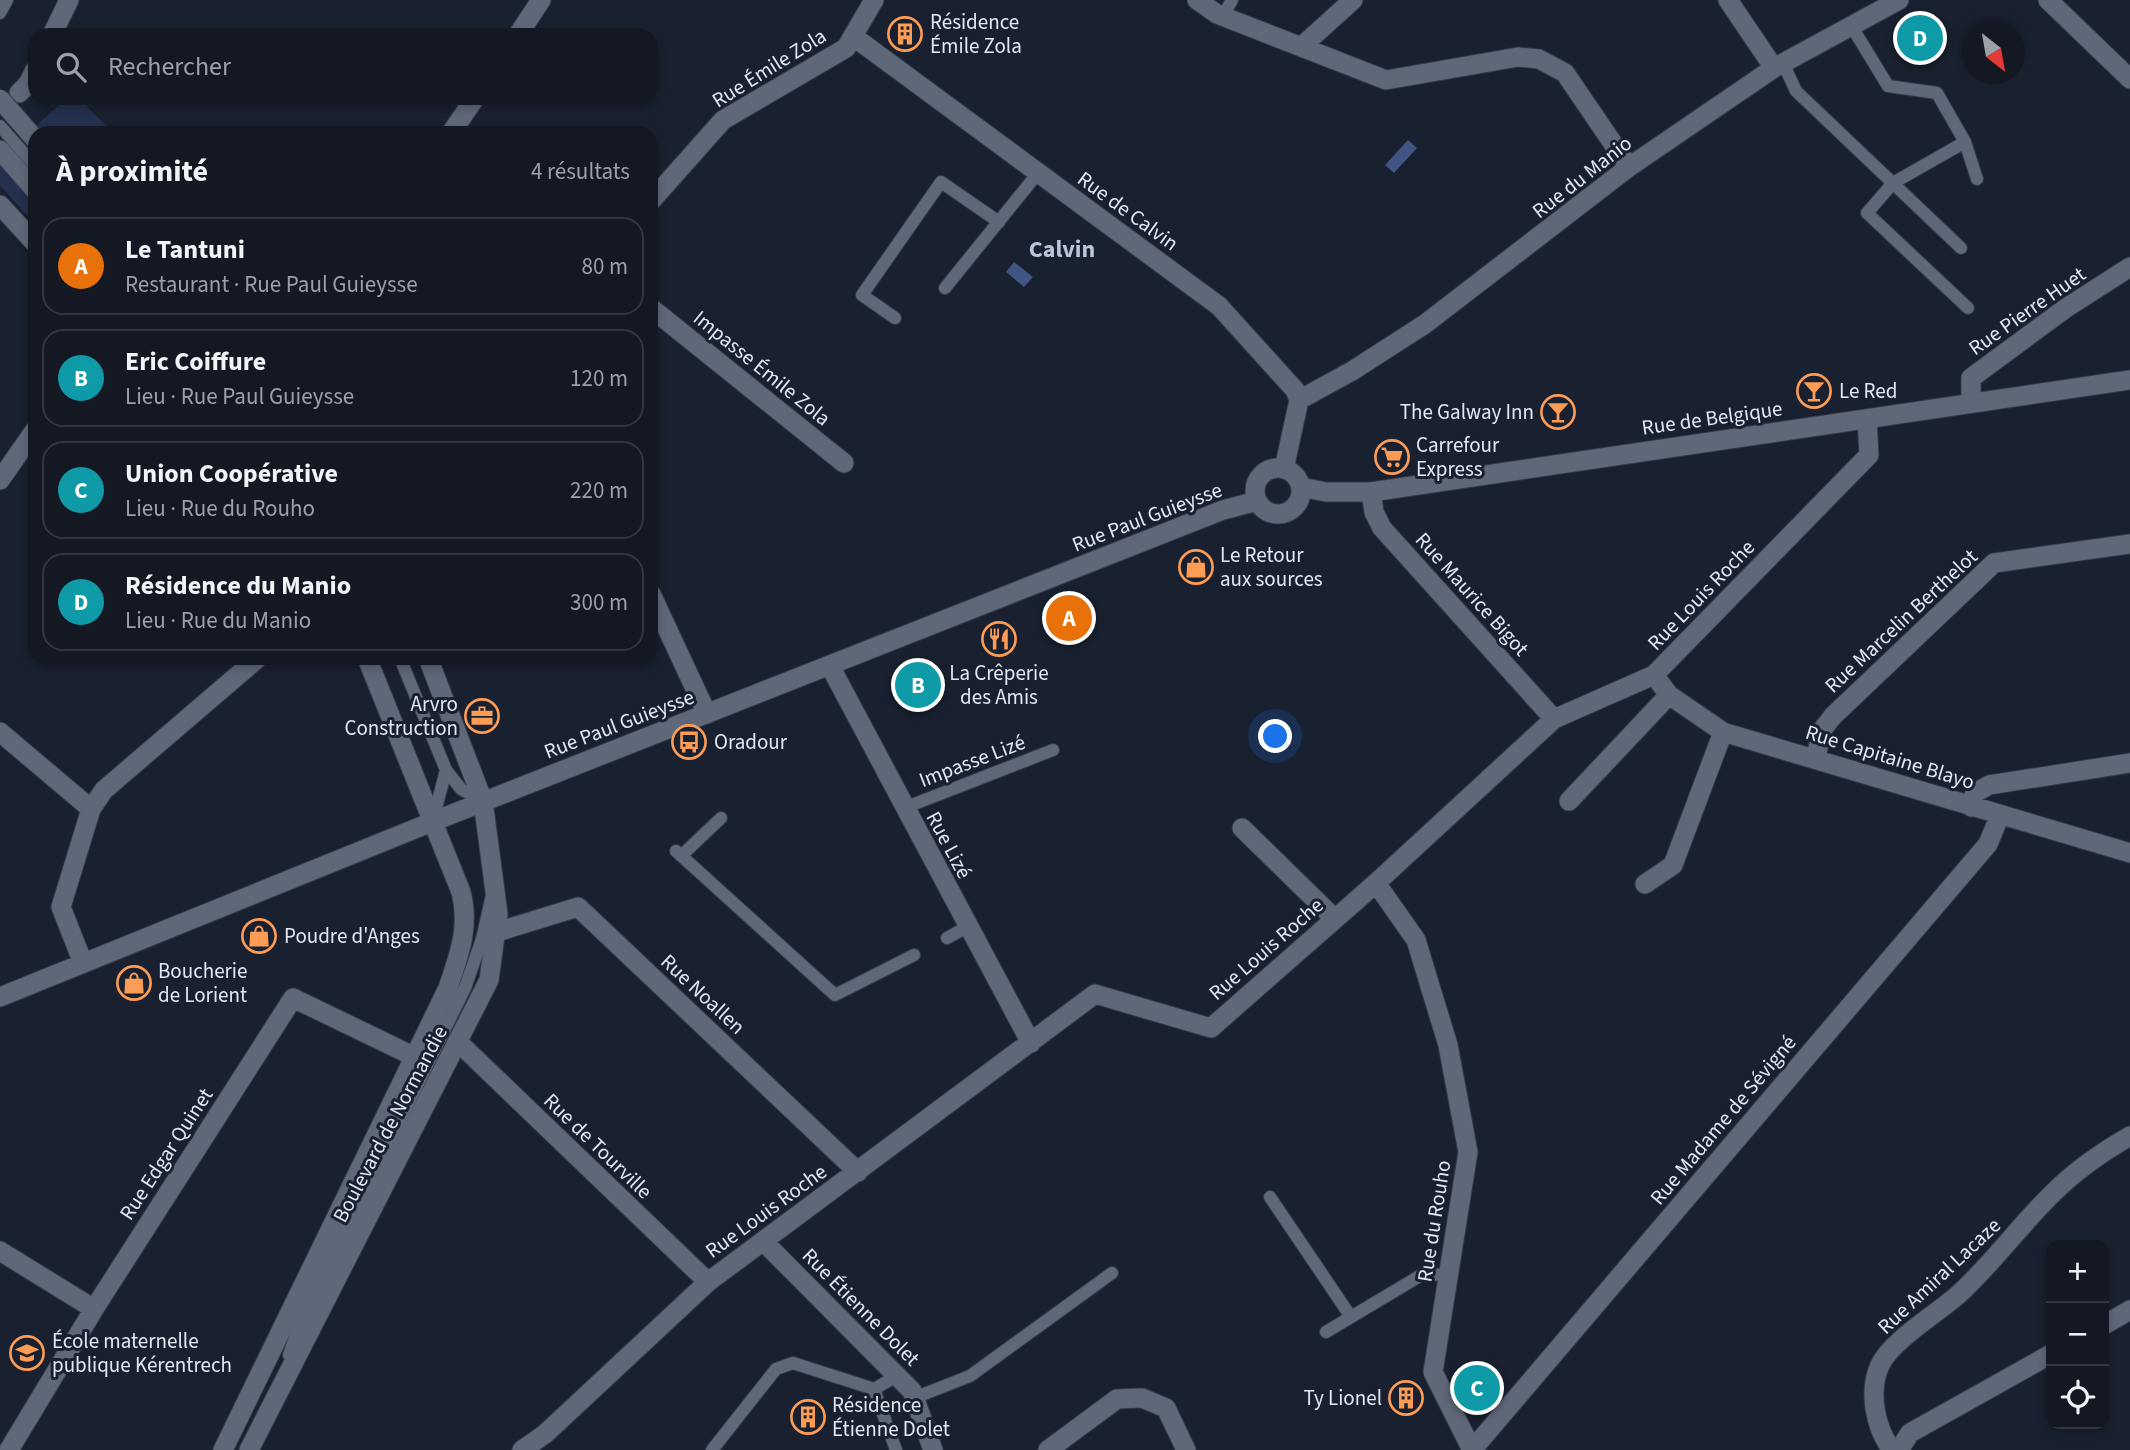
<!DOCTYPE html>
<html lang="fr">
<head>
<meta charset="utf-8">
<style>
  body { margin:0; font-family:"Source Sans 3",sans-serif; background:#1c212b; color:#f1f3f6 }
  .controls { position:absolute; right:21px; bottom:21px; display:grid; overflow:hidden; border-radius:14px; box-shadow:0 4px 10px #0003 }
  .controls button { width:63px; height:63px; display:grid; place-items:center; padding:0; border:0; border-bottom:2px solid #323741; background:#131823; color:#f1f3f6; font:35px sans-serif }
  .compass { position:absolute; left:1962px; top:21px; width:63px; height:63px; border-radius:50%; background:#131823; box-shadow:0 4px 10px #0003; rotate:149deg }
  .you { position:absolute; left:1276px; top:737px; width:24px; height:24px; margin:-18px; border:5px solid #fff; border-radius:50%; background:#1a73e8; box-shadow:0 0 0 10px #1a73e833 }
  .badge { display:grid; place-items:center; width:46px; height:46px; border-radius:50%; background:#7c3aed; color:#fff; font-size:23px; font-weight:700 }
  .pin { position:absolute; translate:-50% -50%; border:4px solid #fff; box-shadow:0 2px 7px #0006 }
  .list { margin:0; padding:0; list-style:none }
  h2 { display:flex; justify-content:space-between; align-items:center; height:91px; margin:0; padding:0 28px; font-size:30px }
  h2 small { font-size:23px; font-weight:400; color:#9da0a6 }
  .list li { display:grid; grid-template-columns:46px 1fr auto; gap:21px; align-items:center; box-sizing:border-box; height:98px; margin:0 14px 14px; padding:0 14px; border:2px solid #323741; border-radius:21px }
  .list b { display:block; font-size:26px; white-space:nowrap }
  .list p { margin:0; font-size:23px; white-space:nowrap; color:#9da0a6 }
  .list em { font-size:23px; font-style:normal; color:#9da0a6 }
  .icon { flex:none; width:38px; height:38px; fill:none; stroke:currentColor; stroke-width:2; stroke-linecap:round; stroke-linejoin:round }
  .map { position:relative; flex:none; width:2130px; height:1450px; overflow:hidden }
  .search { position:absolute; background:#131823; box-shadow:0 4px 10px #0003; left:28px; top:28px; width:630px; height:77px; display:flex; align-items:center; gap:18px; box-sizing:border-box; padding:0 24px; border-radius:21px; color:#9da0a6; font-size:26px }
  .panel { position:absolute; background:#131823; box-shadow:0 4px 10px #0003; left:28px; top:126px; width:630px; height:539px; border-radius:21px }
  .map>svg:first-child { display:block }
</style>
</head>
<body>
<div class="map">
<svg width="2130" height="1450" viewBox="0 0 2130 1450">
  <rect width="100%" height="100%" fill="#19202f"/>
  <path fill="#23304e" d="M 66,98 L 79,98 L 113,133 L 35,133 L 35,224 L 0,186 L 0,160 Z"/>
  <path fill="#405582" d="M 1408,140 L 1417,148 L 1394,173 L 1385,165 Z
    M 1014,262 L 1033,277 L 1024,287 L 1006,272 Z"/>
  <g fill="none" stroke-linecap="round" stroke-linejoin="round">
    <g stroke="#363a46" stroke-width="14">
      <path id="service" d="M 0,13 L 7,0
        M 1223,16 L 1232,0
        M 1852,27 L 1888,86 L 1937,93 L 1965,142 L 1977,179
        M 1783,63 L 1796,91 L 1961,248
        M 0,126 L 35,166
        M 1965,142 L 1893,183 L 1867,213 L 1968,308
        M 945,288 L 1038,173
        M 895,318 L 862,295 L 941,182 L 999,222
        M 400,658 L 446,770 L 461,789 L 483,801
        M 904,808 L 1053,750
        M 433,820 L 446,770
        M 676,851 L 835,995 L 914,955
        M 681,856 L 721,818
        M 947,938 L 967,927
        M 1270,1197 L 1351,1317
        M 1326,1332 L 1423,1274 L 1448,1275
        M 289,1355 L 298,1329 L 465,988 L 482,939 L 492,895
        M 874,1389 L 896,1450
        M 914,1398 L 970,1376 L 1112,1273
        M 712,1450 L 776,1369 L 793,1363 L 874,1389 L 897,1376"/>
    </g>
    <g stroke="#363a46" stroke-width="21">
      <path id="minor" d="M 1197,0 L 1217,14 L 1386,80 L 1518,57 L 1539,59 L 1565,73 L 1629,167
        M 1728,0 L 1774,68
        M 2048,0 L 2130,79
        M 52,35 L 69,0
        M 518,35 L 541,0
        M 854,37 L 1219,306 L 1295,390 L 1299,400 L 1284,469
        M 1301,47 L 1353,0
        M 19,93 L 28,84 L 35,70
        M 451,133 L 475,98
        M 651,201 L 723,120 L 846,48 L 874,0
        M 0,205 L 35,243
        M 651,308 L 844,463
        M 1299,400 L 1352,371 L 1425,324 L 1629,167 L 1774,68 L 1899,0
        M 1971,403 L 1971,378 L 2066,308 L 2130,267
        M 0,480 L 35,430
        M 1371,492 L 1374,512 L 1382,528 L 1554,719
        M 651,594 L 707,714
        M 830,666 L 1031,1043
        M 1654,675 L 1669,695 L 1723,732 L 2130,853
        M 0,732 L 91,809
        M 1816,757 L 1822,730 L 1833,716 L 1994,563 L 2130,544
        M 1569,801 L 1669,695
        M 1971,807 L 1975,793 L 1989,785 L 2130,763
        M 1242,828 L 1335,919
        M 1376,883 L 1416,940 L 1448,1045 L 1468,1152 L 1433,1372 L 1472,1450
        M 1645,884 L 1673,865 L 1723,732
        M 497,932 L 578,907 L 858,1172
        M 83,963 L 61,907 L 91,809 L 104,790 L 258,658
        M 0,997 L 432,822
        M 458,1042 L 708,1282
        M 763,1241 L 912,1391 L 933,1450
        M 0,1251 L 94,1309
        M 2104,1325 L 2130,1310
        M 9,1450 L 94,1309 L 293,998 L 413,1056
        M 522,1450 L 545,1434 L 708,1282 L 1095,994 L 1211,1028 L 1376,883 L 1554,719 L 1654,675 L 1869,455 L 1867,419
        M 1048,1450 L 1117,1399 L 1142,1398 L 1166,1408 L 1186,1450
        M 1472,1450 L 1988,844 L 2000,815
        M 1892,1450 C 1875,1428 1868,1391 1880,1365 C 1892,1340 1938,1313 1959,1294 C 1993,1263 2020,1225 2053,1193 C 2076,1170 2102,1152 2130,1136
        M 1899,1450 L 1910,1433 L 2051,1354"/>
    </g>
    <g stroke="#363a46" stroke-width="21">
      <path id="secondary" d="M 0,150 L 35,190
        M1255 491a23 23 0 1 1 46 0a23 23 0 1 1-46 0Z
        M 1301,487 L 1326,492 L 1371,492 L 2130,380
        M 432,822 L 1223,510 L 1257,501
        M 223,1450 L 448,988 C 459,955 470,927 461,892 L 367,658
        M 249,1450 L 489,980 L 498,914 L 483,801 L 428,658"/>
    </g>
    <use href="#service" stroke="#5f6879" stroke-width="12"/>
    <use href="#minor" stroke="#5f6879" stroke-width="19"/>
    <use href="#secondary" stroke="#5f6879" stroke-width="19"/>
    <g stroke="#363a46" stroke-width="21" stroke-linecap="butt">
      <path id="secondary-bridge" d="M 0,99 L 35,139"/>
    </g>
    <use href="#secondary-bridge" stroke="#5f6879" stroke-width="19"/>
  </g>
  <defs>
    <g id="building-ring" transform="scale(1.75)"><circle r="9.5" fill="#19202f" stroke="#fd9c55" stroke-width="1.5"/><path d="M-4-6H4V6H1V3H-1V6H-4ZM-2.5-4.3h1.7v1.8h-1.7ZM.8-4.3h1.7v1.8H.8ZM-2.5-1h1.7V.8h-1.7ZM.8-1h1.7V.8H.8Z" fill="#fd9c55"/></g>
    <g id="bar-ring" transform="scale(1.75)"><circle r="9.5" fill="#19202f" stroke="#fd9c55" stroke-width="1.5"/><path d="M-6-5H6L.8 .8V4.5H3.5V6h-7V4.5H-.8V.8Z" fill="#fd9c55"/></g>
    <g id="supermarket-ring" transform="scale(1.75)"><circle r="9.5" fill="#19202f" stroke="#fd9c55" stroke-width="1.5"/><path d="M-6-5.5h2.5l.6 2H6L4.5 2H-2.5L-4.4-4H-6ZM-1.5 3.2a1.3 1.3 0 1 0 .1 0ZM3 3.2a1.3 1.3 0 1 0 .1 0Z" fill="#fd9c55"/></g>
    <g id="shop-ring" transform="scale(1.75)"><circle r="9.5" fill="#19202f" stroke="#fd9c55" stroke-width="1.5"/><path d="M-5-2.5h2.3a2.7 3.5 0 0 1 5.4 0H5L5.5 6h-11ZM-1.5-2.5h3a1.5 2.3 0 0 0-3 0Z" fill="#fd9c55"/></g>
    <g id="restaurant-ring" transform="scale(1.75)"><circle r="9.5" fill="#19202f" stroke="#fd9c55" stroke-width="1.5"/><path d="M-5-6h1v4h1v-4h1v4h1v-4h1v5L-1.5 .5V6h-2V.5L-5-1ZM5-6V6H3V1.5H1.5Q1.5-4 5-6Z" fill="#fd9c55"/></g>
    <g id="office-ring" transform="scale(1.75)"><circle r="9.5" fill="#19202f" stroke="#fd9c55" stroke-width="1.5"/><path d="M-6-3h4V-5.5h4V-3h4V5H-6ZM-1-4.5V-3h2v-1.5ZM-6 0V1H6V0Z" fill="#fd9c55"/></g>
    <g id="bus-ring" transform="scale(1.75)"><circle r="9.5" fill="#19202f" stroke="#fd9c55" stroke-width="1.5"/><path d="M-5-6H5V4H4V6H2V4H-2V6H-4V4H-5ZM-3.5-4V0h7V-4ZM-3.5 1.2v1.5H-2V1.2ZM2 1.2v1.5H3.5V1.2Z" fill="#fd9c55"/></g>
    <g id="school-ring" transform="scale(1.75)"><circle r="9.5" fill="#19202f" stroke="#fd9c55" stroke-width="1.5"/><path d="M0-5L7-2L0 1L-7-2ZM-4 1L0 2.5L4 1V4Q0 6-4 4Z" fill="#fd9c55"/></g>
  </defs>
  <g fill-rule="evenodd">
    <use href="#building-ring" x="905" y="34"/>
    <use href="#bar-ring" x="1814" y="391"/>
    <use href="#bar-ring" x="1558" y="412"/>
    <use href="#supermarket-ring" x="1392" y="457"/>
    <use href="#shop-ring" x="1196" y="567"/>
    <use href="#restaurant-ring" x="999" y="639"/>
    <use href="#office-ring" x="482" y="716"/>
    <use href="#bus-ring" x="689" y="742"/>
    <use href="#shop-ring" x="259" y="936"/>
    <use href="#shop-ring" x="134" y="983"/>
    <use href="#school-ring" x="27" y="1353"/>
    <use href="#building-ring" x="1406" y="1398"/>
    <use href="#building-ring" x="808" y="1417"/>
  </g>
  <g text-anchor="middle" stroke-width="6" stroke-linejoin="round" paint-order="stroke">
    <g font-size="21" fill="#e2e7f2" stroke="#19202f" text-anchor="start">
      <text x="930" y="29">Résidence<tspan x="930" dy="24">Émile Zola</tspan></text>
      <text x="1839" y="398">Le Red</text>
      <text x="1534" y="419" text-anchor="end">The Galway Inn</text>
      <text x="1416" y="452">Carrefour<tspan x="1416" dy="24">Express</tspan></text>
      <text x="1220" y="562">Le Retour<tspan x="1220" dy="24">aux sources</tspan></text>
      <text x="999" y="680" text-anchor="middle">La Crêperie<tspan x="999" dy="24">des Amis</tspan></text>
      <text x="458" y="711" text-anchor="end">Arvro<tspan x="458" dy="24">Construction</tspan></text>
      <text x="714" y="749">Oradour</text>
      <text x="284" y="943">Poudre d'Anges</text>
      <text x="158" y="978">Boucherie<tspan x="158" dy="24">de Lorient</tspan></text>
      <text x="52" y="1348">École maternelle<tspan x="52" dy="24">publique Kérentrech</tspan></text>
      <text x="1382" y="1405" text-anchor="end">Ty Lionel</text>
      <text x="832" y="1412">Résidence<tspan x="832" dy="24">Étienne Dolet</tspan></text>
    </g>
    <g font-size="21" fill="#e2e7f2" stroke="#19202f">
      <text transform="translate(769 68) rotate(-32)" y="7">Rue Émile Zola</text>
      <text transform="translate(1582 177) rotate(-38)" y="7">Rue du Manio</text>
      <text transform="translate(1128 211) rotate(36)" y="7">Rue de Calvin</text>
      <text transform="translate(2027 311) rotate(-35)" y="7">Rue Pierre Huet</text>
      <text transform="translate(762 368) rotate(39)" y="7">Impasse Émile Zola</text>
      <text transform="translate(1712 418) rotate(-8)" y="7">Rue de Belgique</text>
      <text transform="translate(1147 517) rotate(-21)" y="7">Rue Paul Guieysse</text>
      <text transform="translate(1472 594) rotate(48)" y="7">Rue Maurice Bigot</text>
      <text transform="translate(1701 595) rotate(-46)" y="7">Rue Louis Roche</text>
      <text transform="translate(1901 621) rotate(-43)" y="7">Rue Marcelin Berthelot</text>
      <text transform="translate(619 724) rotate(-21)" y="7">Rue Paul Guieysse</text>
      <text transform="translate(1890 757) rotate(17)" y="7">Rue Capitaine Blayo</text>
      <text transform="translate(972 761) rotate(-21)" y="7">Impasse Lizé</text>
      <text transform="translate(949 845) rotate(62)" y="7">Rue Lizé</text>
      <text transform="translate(1266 949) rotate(-41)" y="7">Rue Louis Roche</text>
      <text transform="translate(703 994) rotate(43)" y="7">Rue Noallen</text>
      <text transform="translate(1723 1120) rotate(-50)" y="7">Rue Madame de Sévigné</text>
      <text transform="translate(390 1124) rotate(-62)" y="7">Boulevard de Normandie</text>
      <text transform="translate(598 1146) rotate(44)" y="7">Rue de Tourville</text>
      <text transform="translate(166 1154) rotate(-57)" y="7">Rue Edgar Quinet</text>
      <text transform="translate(766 1211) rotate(-36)" y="7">Rue Louis Roche</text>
      <text transform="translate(1434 1221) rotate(-81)" y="7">Rue du Rouho</text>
      <text transform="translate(1939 1276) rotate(-43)" y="7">Rue Amiral Lacaze</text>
      <text transform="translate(861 1307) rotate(45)" y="7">Rue Étienne Dolet</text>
    </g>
    <g font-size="24" font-weight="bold" fill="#bbc5d9" stroke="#19202f">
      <text x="1062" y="257">Calvin</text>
    </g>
  </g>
</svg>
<div class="controls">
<button>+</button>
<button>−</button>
<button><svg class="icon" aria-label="locate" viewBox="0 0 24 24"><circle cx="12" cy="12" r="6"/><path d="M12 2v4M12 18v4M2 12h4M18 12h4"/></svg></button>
</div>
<svg class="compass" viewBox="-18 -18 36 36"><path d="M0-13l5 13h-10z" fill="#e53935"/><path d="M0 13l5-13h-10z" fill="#9da0a6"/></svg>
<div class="you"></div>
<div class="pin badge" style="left:1069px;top:618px;background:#e8710a">A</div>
<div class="pin badge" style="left:918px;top:685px;background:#0f9aa8">B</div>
<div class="pin badge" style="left:1477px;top:1388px;background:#0f9aa8">C</div>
<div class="pin badge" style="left:1920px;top:38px;background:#0f9aa8">D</div>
<div class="search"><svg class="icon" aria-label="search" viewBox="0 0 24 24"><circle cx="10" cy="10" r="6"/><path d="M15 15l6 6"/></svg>Rechercher</div>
<section class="panel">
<h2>À proximité<small>4 résultats</small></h2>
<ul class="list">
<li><span class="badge" style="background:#e8710a">A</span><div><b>Le Tantuni</b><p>Restaurant · Rue Paul Guieysse</p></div><em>80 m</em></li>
<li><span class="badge" style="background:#0f9aa8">B</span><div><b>Eric Coiffure</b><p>Lieu · Rue Paul Guieysse</p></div><em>120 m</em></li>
<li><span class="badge" style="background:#0f9aa8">C</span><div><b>Union Coopérative</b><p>Lieu · Rue du Rouho</p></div><em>220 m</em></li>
<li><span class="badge" style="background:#0f9aa8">D</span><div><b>Résidence du Manio</b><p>Lieu · Rue du Manio</p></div><em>300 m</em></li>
</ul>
</section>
</div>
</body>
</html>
